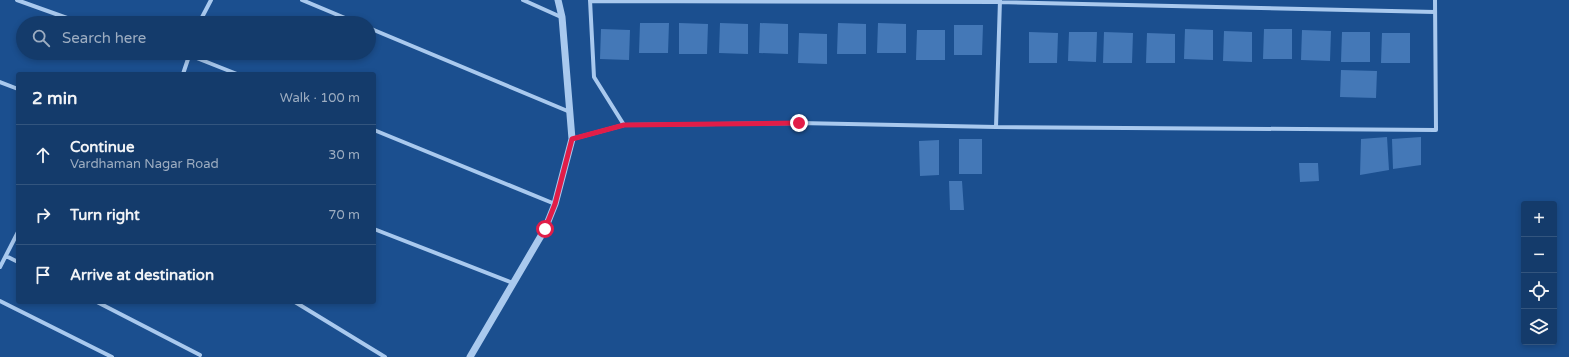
<!DOCTYPE html>
<html lang="en">
<head>
<meta charset="utf-8">
<style>
  body { margin:0; font-family:"Varela Round",sans-serif; background:#1d4271; color:#f1f3f6 }
  .controls { position:absolute; right:12px; bottom:12px; display:grid; overflow:hidden; border-radius:4px; box-shadow:0 2px 6px #0003 }
  .controls button { width:36px; height:36px; display:grid; place-items:center; padding:0; border:0; border-bottom:1px solid #33557e; background:#143b6b; color:#f1f3f6; font:20px sans-serif }
  .stop { position:absolute; width:12px; height:12px; margin:-9px; border:3px solid #e11d48; border-radius:50%; background:#fff }
  .stop.end { background:#e11d48; border-color:#fff; box-shadow:0 1px 4px #0008 }
  .list { margin:0; padding:0; list-style:none }
  h2 { display:flex; justify-content:space-between; align-items:center; height:52px; margin:0; padding:0 16px; font-size:17px }
  h2 small { font-size:13px; font-weight:400; color:#9dadc1 }
  .list li { display:grid; grid-template-columns:26px 1fr auto; gap:12px; align-items:center; box-sizing:border-box; height:60px; padding:0 16px; border-top:1px solid #33557e }
  .list b { display:block; font-size:15px; white-space:nowrap }
  .list p { margin:0; font-size:13px; white-space:nowrap; color:#9dadc1 }
  .list em { font-size:13px; font-style:normal; color:#9dadc1 }
  .icon { flex:none; width:22px; height:22px; fill:none; stroke:currentColor; stroke-width:2; stroke-linecap:round; stroke-linejoin:round }
  .map { position:relative; flex:none; width:1569px; height:357px; overflow:hidden }
  .search { position:absolute; background:#143b6b; box-shadow:0 2px 6px #0003; left:16px; top:16px; width:360px; height:44px; display:flex; align-items:center; gap:10px; box-sizing:border-box; padding:0 14px; border-radius:22px; color:#9dadc1; font-size:15px }
  .panel { position:absolute; background:#143b6b; box-shadow:0 2px 6px #0003; left:16px; top:72px; width:360px; height:232px; border-radius:4px }
  .map>svg:first-child { display:block }
</style>
</head>
<body>
<div class="map">
<svg width="1569" height="357" viewBox="0 0 1569 357">
  <rect width="100%" height="100%" fill="#1b4f8f"/>
  <path fill="#4478b7" d="M 640,23 L 669,23 L 668,53 L 639,53 Z
    M 679,23 L 708,24 L 707,54 L 679,54 Z
    M 720,23 L 748,24 L 748,54 L 719,53 Z
    M 760,23 L 788,24 L 788,54 L 759,53 Z
    M 838,23 L 866,24 L 866,54 L 837,54 Z
    M 878,23 L 906,24 L 906,53 L 877,53 Z
    M 954,25 L 983,25 L 982,55 L 954,55 Z
    M 601,29 L 630,30 L 629,60 L 600,59 Z
    M 1185,29 L 1213,30 L 1213,60 L 1184,59 Z
    M 1264,29 L 1292,29 L 1292,59 L 1263,59 Z
    M 917,30 L 945,30 L 945,60 L 916,60 Z
    M 1302,30 L 1331,31 L 1330,61 L 1301,60 Z
    M 1224,31 L 1252,32 L 1252,62 L 1223,61 Z
    M 1029,32 L 1058,33 L 1057,63 L 1029,63 Z
    M 1069,32 L 1097,32 L 1096,62 L 1068,61 Z
    M 1104,32 L 1133,33 L 1132,63 L 1103,63 Z
    M 1342,32 L 1370,32 L 1370,62 L 1341,62 Z
    M 799,33 L 827,34 L 827,64 L 798,63 Z
    M 1147,33 L 1175,34 L 1175,63 L 1146,63 Z
    M 1382,33 L 1410,33 L 1410,63 L 1381,63 Z
    M 1341,70 L 1377,71 L 1376,98 L 1340,97 Z
    M 1387,137 L 1389,170 L 1360,175 L 1361,139 Z
    M 1421,137 L 1421,165 L 1393,169 L 1392,139 Z
    M 959,139 L 982,139 L 982,174 L 959,174 Z
    M 939,140 L 939,175 L 920,176 L 919,141 Z
    M 1299,163 L 1318,163 L 1319,181 L 1300,182 Z
    M 949,181 L 962,181 L 964,210 L 950,210 Z"/>
  <g fill="none" stroke-linecap="round" stroke-linejoin="round">
    <path stroke="#a9c9ee" stroke-width="4" d="M 17,0 L 81,23
      M 302,0 L 357,23
      M 523,0 L 561,17
      M 590,0 L 594,77 L 624,125
      M 590,1 L 999,2 L 1435,12
      M 199,23 L 211,0
      M 369,28 L 570,112
      M 184,53 L 237,74
      M 183,74 L 190,53
      M 0,82 L 18,89
      M 996,127 L 1000,0
      M 374,130 L 555,204
      M 572,139 L 624,125 L 799,123 L 996,127 L 1436,130 L 1435,0
      M 374,229 L 513,283
      M 6,256 L 18,262
      M 0,267 L 18,232
      M 0,301 L 112,357
      M 97,302 L 200,355
      M 295,302 L 385,357"/>
    <path stroke="#a9c9ee" stroke-width="7" d="M 470,357 L 545,229 L 555,204 L 572,139 L 562,17 L 558,0"/>
  </g>
  <g fill="none" stroke-linecap="round" stroke-linejoin="round">
    <path stroke="#e11d48" stroke-width="5" d="M 545,229 L 555,204 L 572,139 L 624,125 L 799,123"/>
  </g>
</svg>
<div class="controls">
<button>+</button>
<button>−</button>
<button><svg class="icon" aria-label="locate" viewBox="0 0 24 24"><circle cx="12" cy="12" r="6"/><path d="M12 2v4M12 18v4M2 12h4M18 12h4"/></svg></button>
<button><svg class="icon" aria-label="layers" viewBox="0 0 24 24"><path d="M12 4l9 5-9 5-9-5zM3 14l9 5 9-5"/></svg></button>
</div>
<div class="stop" style="left:545px;top:229px"></div>
<div class="stop end" style="left:799px;top:123px"></div>
<div class="search"><svg class="icon" aria-label="search" viewBox="0 0 24 24"><circle cx="10" cy="10" r="6"/><path d="M15 15l6 6"/></svg>Search here</div>
<section class="panel">
<h2>2 min<small>Walk · 100 m</small></h2>
<ul class="list">
<li><svg class="icon" aria-label="ahead" viewBox="0 0 24 24"><path d="M12 20V5M6 11l6-6 6 6"/></svg><div><b>Continue</b><p>Vardhaman Nagar Road</p></div><em>30 m</em></li>
<li><svg class="icon" aria-label="right" viewBox="0 0 24 24"><path d="M7 20v-9h11M14 6l5 5-5 5"/></svg><div><b>Turn right</b></div><em>70 m</em></li>
<li><svg class="icon" aria-label="arrive" viewBox="0 0 24 24"><path d="M6 21V4h12l-3 4 3 4H6"/></svg><div><b>Arrive at destination</b></div></li>
</ul>
</section>
</div>
</body>
</html>
